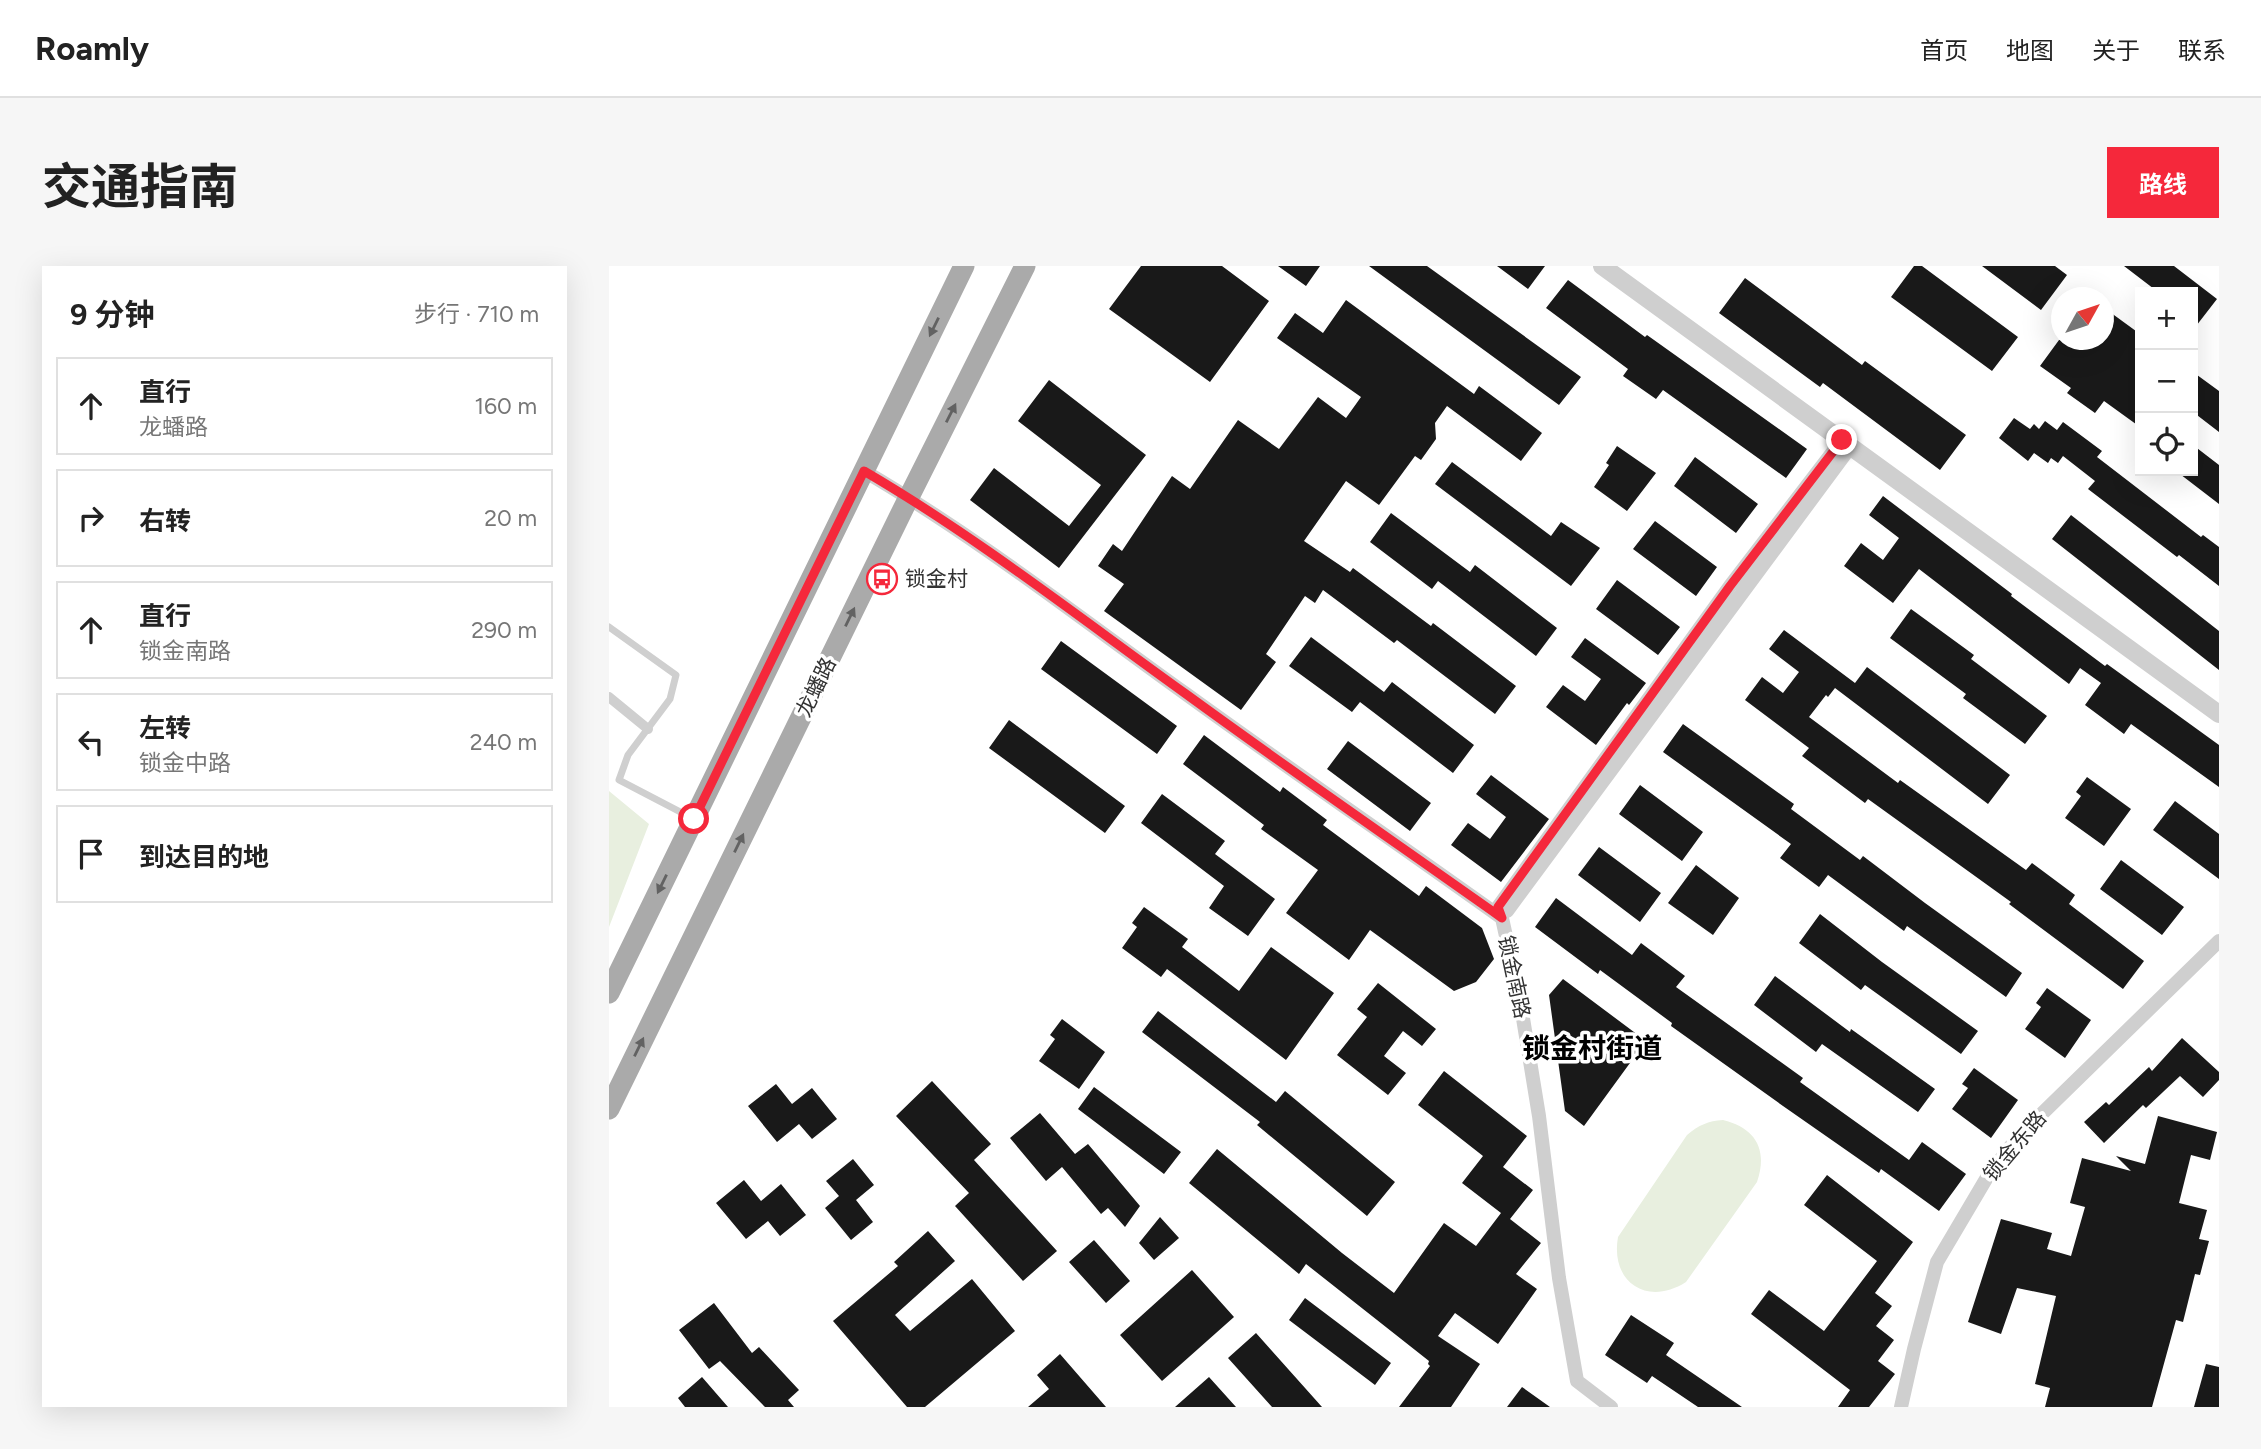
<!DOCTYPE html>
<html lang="zh">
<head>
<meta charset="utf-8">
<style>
  body { margin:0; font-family:Figtree,"Noto Sans SC",sans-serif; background:#f6f6f6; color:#222 }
  .controls { position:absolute; right:21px; top:21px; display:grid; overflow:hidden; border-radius:0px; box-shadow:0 7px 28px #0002 }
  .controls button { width:63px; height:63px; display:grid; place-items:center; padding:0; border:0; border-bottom:2px solid #e0e0e0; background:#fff; color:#222; font:35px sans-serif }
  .compass { position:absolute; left:1442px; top:21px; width:63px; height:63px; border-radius:50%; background:#fff; box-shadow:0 7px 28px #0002; rotate:50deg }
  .stop { position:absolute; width:21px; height:21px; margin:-16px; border:5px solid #f5283b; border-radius:50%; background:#fff }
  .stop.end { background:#f5283b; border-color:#fff; box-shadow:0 2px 7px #0008 }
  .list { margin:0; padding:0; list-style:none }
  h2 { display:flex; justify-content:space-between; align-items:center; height:91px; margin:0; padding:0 28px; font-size:30px }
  h2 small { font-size:23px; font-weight:400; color:#767676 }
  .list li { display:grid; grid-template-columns:46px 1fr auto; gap:21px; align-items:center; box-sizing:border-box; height:98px; margin:0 14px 14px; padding:0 14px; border:2px solid #e0e0e0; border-radius:0px }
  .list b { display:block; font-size:26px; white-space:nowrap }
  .list p { margin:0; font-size:23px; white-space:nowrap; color:#767676 }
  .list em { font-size:23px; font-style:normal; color:#767676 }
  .icon { flex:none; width:38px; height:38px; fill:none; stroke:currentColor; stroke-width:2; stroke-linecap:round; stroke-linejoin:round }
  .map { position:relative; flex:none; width:1610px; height:1141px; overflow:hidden; border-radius:0px }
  header { display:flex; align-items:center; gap:42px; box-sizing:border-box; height:98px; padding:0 35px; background:#fff; border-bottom:2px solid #e0e0e0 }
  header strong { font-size:33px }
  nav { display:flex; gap:38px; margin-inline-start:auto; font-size:24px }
  .intro { display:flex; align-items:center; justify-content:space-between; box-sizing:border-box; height:168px; padding:0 42px }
  h1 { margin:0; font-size:49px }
  .button { padding:18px 32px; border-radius:0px; background:#f5283b; color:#fff; font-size:24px; font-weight:700 }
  main { display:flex; gap:42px; padding:0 42px }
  aside { flex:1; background:#fff; border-radius:0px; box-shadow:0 7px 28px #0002 }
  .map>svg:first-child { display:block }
</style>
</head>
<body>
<header>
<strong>Roamly</strong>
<nav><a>首页</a><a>地图</a><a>关于</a><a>联系</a></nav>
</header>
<div class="intro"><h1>交通指南</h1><a class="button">路线</a></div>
<main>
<aside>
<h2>9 分钟<small>步行 · 710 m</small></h2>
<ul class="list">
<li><svg class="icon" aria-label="ahead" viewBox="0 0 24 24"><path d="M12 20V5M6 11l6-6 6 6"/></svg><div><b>直行</b><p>龙蟠路</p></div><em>160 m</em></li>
<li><svg class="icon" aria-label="right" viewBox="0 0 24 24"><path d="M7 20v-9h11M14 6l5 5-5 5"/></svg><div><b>右转</b></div><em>20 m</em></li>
<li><svg class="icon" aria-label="ahead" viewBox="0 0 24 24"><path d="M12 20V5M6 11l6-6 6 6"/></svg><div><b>直行</b><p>锁金南路</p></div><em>290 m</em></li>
<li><svg class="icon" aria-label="left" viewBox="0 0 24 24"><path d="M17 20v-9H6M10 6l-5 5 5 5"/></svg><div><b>左转</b><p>锁金中路</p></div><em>240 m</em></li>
<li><svg class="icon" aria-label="arrive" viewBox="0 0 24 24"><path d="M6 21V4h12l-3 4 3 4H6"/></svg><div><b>到达目的地</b></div></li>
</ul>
</aside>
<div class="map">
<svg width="1610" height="1141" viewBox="0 0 1610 1141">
  <rect width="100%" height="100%" fill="#fff"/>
  <path fill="#e8efdf" d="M 0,525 L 40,558 L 0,661 Z
    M 1114,854 C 1147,862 1159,884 1148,916 L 1077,1016 C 1038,1041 1001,1016 1009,971 L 1078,869 C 1090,859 1099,855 1114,854 Z"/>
  <path fill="#191919" d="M 532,0 L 613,0 L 660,35 L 601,116 L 500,43 Z
    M 669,0 L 711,0 L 697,20 Z
    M 760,0 L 818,0 L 972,111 L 950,139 Z
    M 888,0 L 936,0 L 919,23 Z
    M 1305,0 L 1313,0 L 1409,71 L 1383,105 L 1282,31 Z
    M 1373,0 L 1446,0 L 1458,9 L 1432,44 Z
    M 1515,0 L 1565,0 L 1608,33 L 1584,64 L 1584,26 L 1549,26 Z
    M 1136,12 L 1253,99 L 1256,95 L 1357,169 L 1331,204 L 1214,117 L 1211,121 L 1110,47 Z
    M 959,14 L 1036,71 L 1038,69 L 1198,183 L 1177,212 L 1054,124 L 1047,133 L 1014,110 L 1019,103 L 937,42 Z
    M 737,34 L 865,128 L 870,120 L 933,167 L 912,195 L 838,140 L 826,157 L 827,173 L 812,194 L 806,190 L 770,239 L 737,215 L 695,275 L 741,306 L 744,302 L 822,360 L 824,357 L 907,420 L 886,448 L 788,374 L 785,377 L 714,324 L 706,337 L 696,330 L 657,388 L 667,396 L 632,444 L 495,345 L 515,318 L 489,300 L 504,278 L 513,285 L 563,210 L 581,223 L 629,154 L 670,183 L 709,131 L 737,152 L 752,131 L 668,72 L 686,47 L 714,67 Z
    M 1494,41 L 1531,68 L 1531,161 L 1495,135 L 1486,147 L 1458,127 L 1462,122 L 1431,100 L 1450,74 L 1494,74 Z
    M 1584,106 L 1610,125 L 1610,166 L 1584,146 Z
    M 440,114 L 537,189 L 450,302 L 361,234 L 385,202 L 460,260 L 492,219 L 409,155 Z
    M 1405,152 L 1421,163 L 1425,158 L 1430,163 L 1436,155 L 1448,164 L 1454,156 L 1493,185 L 1488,191 L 1592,271 L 1594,269 L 1610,281 L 1610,320 L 1570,289 L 1568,291 L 1479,223 L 1486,215 L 1454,190 L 1449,197 L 1442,192 L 1439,197 L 1425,187 L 1419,195 L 1390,172 Z
    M 1584,179 L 1610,199 L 1610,238 L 1567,205 L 1584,205 Z
    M 1008,180 L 1047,207 L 1018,245 L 985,221 L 1000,199 L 997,197 Z
    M 1086,191 L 1149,238 L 1127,267 L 1065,220 Z
    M 843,196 L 942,270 L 952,256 L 991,282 L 962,320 L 826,218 Z
    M 1274,230 L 1403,328 L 1402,330 L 1496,400 L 1498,398 L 1610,479 L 1610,521 L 1522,458 L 1515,468 L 1476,439 L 1492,417 L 1471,402 L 1460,418 L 1310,303 L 1284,337 L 1235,300 L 1252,277 L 1274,294 L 1290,272 L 1260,249 Z
    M 782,247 L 861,306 L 866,299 L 948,362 L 927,390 L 829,315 L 823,323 L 761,276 Z
    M 1462,249 L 1610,365 L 1610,404 L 1443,273 Z
    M 1046,255 L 1108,301 L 1087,330 L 1024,283 Z
    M 1008,314 L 1071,361 L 1049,389 L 987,343 Z
    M 1302,343 L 1365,389 L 1362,393 L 1438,450 L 1416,478 L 1354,432 L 1357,428 L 1281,372 Z
    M 1175,364 L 1246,417 L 1258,401 L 1401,509 L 1379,538 L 1226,422 L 1219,431 L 1217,429 L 1200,451 L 1289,517 L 1291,514 L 1417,604 L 1423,597 L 1466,629 L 1460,638 L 1535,695 L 1514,723 L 1400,638 L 1402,636 L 1259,533 L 1256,537 L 1193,490 L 1200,482 L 1136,434 L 1153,411 L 1174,427 L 1190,406 L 1160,383 Z
    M 702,371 L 775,426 L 783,416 L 865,479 L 844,507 L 751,436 L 743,446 L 680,400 Z
    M 976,372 L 1037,417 L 1020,439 L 1018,437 L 987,479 L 937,441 L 954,419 L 976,435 L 992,413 L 962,391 Z
    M 452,375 L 568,460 L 548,488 L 432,403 Z
    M 400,454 L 516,540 L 496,567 L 380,482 Z
    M 1074,458 L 1185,538 L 1182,543 L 1251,594 L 1254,590 L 1316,637 L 1413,707 L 1397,731 L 1298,660 L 1295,665 L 1219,609 L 1210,621 L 1171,592 L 1182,578 L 1054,486 Z
    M 595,469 L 671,526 L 674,521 L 718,554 L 714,559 L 810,630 L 817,620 L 873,662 L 885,693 L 867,716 L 845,725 L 761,664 L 740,694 L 677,647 L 709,604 L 652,563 L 655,559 L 574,498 Z
    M 739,475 L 822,537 L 801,565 L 718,503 Z
    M 882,509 L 940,553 L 892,616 L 842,579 L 859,557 L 881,573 L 897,551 L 867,528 Z
    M 1478,511 L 1522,543 L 1495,580 L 1456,552 L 1472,530 L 1467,526 Z
    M 1031,519 L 1094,566 L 1073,595 L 1010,548 Z
    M 553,528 L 616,575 L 606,588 L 666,633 L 639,670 L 600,642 L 615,620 L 532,557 Z
    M 1566,535 L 1610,568 L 1610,613 L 1544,564 Z
    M 990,581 L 1052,627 L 1031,656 L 969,609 Z
    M 1512,594 L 1575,641 L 1553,669 L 1491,623 Z
    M 1087,599 L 1130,632 L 1104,669 L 1059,637 Z
    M 947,632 L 1023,689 L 1032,677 L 1076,710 L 1067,721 L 1194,812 L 1191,816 L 1300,894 L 1313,876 L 1357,908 L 1330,945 L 1272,903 L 1270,907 L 1174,840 L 1062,760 L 1063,757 L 991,704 L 989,708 L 926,661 Z
    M 535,641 L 579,673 L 573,681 L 630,725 L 662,681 L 725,727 L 677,794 L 558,703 L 552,711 L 513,682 L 528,661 L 523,657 Z
    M 1211,648 L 1273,696 L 1369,765 L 1352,788 L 1256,719 L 1252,724 L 1190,677 Z
    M 1166,710 L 1241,766 L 1242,763 L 1326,823 L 1309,846 L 1213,778 L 1207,786 L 1145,739 Z
    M 954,713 L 1037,775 L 975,860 L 956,845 L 940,729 Z
    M 769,717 L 827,763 L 813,780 L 794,765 L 775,790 L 797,807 L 779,829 L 728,789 L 758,751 L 748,743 Z
    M 1438,722 L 1482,754 L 1456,792 L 1416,763 L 1432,741 L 1427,737 Z
    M 549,745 L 667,836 L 676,825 L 786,916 L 758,950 L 648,859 L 651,856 L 533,766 Z
    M 453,753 L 496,786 L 470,823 L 430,795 L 446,773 L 441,769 Z
    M 1573,772 L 1610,806 L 1610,814 L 1594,831 L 1571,810 L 1537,842 L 1534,839 L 1495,877 L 1475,856 L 1497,836 L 1500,839 L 1540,801 L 1543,805 Z
    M 1365,802 L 1409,834 L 1382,872 L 1343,843 L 1359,822 L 1353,818 Z
    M 835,805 L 918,870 L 894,901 L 924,924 L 901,953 L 932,977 L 907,1008 L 928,1023 L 889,1078 L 846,1047 L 829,1070 L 871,1098 L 842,1141 L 790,1141 L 821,1100 L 819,1098 L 820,1095 L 697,998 L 690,1008 L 580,917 L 608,883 L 733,987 L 785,1027 L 835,957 L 867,980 L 892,947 L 853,917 L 874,890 L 809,839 Z
    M 323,815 L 382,878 L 365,894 L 448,985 L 414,1015 L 346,940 L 360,927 L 287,850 Z
    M 167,818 L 183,838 L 203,822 L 228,853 L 203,873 L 190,858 L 168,876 L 139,840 Z
    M 485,821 L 572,886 L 555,908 L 469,843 Z
    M 431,847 L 466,888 L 479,878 L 531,940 L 516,961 L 499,942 L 492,948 L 453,901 L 437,915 L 401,872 Z
    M 1549,850 L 1608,866 L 1601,894 L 1582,889 L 1570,937 L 1598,944 L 1590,973 L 1600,975 L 1591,1009 L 1586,1008 L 1574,1056 L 1567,1054 L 1543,1141 L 1436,1141 L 1441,1122 L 1426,1118 L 1447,1030 L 1408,1022 L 1392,1068 L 1359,1056 L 1392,953 L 1443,967 L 1438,983 L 1462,990 L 1476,941 L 1461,937 L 1473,892 L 1522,905 L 1507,890 L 1536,898 Z
    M 244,893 L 265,919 L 247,934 L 264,956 L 242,974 L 216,942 L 230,930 L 217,915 Z
    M 1218,909 L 1304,976 L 1266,1027 L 1283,1040 L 1267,1060 L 1285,1074 L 1269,1095 L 1286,1108 L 1260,1141 L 1229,1141 L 1241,1124 L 1142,1048 L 1160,1024 L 1215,1065 L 1268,995 L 1195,939 Z
    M 135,914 L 152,935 L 172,918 L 197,949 L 171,970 L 159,955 L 137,973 L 107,937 Z
    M 551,951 L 570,972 L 545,994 L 530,977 Z
    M 319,965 L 346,995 L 286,1049 L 301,1065 L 363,1013 L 406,1065 L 316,1141 L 298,1141 L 224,1055 L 289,1000 L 285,996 Z
    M 485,974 L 521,1015 L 497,1037 L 460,996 Z
    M 583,1004 L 625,1051 L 553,1115 L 511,1069 Z
    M 696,1032 L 782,1097 L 766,1119 L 680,1054 Z
    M 105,1037 L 143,1087 L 150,1081 L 190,1124 L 179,1134 L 185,1141 L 156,1141 L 111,1095 L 100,1103 L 70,1064 Z
    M 1022,1049 L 1065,1077 L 1057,1089 L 1133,1141 L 1089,1141 L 1043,1110 L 1038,1117 L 996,1089 Z
    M 647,1067 L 713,1141 L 663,1141 L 619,1092 Z
    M 451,1088 L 497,1141 L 419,1141 L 440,1123 L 428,1109 Z
    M 1597,1098 L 1610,1101 L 1610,1141 L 1585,1141 Z
    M 93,1111 L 119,1141 L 76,1141 L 69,1132 Z
    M 600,1111 L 627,1141 L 566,1141 Z
    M 913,1121 L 941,1141 L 898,1141 Z"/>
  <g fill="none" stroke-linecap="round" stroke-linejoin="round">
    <path stroke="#cfcfcf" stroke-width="7" d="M 0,361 L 67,409 L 61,433 L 19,489 L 10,514 L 81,551"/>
    <path stroke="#cfcfcf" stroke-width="10" d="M 0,431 L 39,463"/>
    <path stroke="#cfcfcf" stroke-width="14" d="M 255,205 C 368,271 471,352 577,428 C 682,504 788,577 893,652 L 911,734 L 930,850 L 950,1012 L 968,1115 L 1002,1141
      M 898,645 L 1242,180
      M 893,652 L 889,641 L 1121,320 L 1233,174
      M 1292,1141 L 1305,1083 L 1328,996 L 1380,908 L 1409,871 L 1610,675"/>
    <path stroke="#cfcfcf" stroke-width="18" d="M 993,0 L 1610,448"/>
    <path stroke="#aaa" stroke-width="21" d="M 0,727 L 355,0
      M 0,843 L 300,231 L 416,0"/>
  </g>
  <defs><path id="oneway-solid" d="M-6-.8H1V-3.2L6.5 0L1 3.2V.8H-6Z" transform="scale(1.75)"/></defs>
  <g fill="#626262">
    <use href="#oneway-solid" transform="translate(325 61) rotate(116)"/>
    <use href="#oneway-solid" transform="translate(342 147) rotate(-63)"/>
    <use href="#oneway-solid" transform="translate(241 351) rotate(-64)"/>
    <use href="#oneway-solid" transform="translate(130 577) rotate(-64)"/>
    <use href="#oneway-solid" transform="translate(53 618) rotate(116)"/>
    <use href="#oneway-solid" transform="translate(30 781) rotate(-64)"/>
  </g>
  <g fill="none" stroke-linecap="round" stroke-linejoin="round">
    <path stroke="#f5283b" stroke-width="9" d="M 85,553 L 255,205 C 368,271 471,352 577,428 C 681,504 787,577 893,652 L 889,641 L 1121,320 L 1233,174"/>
  </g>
  <defs>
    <g id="bus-ring" transform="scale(1.575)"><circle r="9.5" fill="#fff" stroke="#f5283b" stroke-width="1.5"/><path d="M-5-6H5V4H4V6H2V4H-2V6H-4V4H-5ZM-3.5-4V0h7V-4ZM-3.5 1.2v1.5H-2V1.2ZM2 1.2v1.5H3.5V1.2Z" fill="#f5283b"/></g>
  </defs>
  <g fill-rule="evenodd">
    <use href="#bus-ring" x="273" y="313"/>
  </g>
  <g text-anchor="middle" stroke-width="7" stroke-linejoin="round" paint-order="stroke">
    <g font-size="21" fill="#323232" stroke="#fff" text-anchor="start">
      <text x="296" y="320">锁金村</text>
    </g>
    <g font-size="21" fill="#323232" stroke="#fff">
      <text transform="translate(207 421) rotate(-64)" y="7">龙蟠路</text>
      <text transform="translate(905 711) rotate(78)" y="7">锁金南路</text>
      <text transform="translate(1406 880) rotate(-50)" y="7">锁金东路</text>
    </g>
    <g font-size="28" font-weight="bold" fill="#000" stroke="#fff">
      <text x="983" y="792">锁金村街道</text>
    </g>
  </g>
</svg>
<div class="controls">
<button>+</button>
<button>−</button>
<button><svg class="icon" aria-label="locate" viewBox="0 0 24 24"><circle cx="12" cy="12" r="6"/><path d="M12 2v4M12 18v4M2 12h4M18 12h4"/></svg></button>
</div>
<svg class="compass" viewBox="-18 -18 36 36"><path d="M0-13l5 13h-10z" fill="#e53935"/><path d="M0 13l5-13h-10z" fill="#767676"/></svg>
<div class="stop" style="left:85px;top:553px"></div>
<div class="stop end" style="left:1233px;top:174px"></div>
</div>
</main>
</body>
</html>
